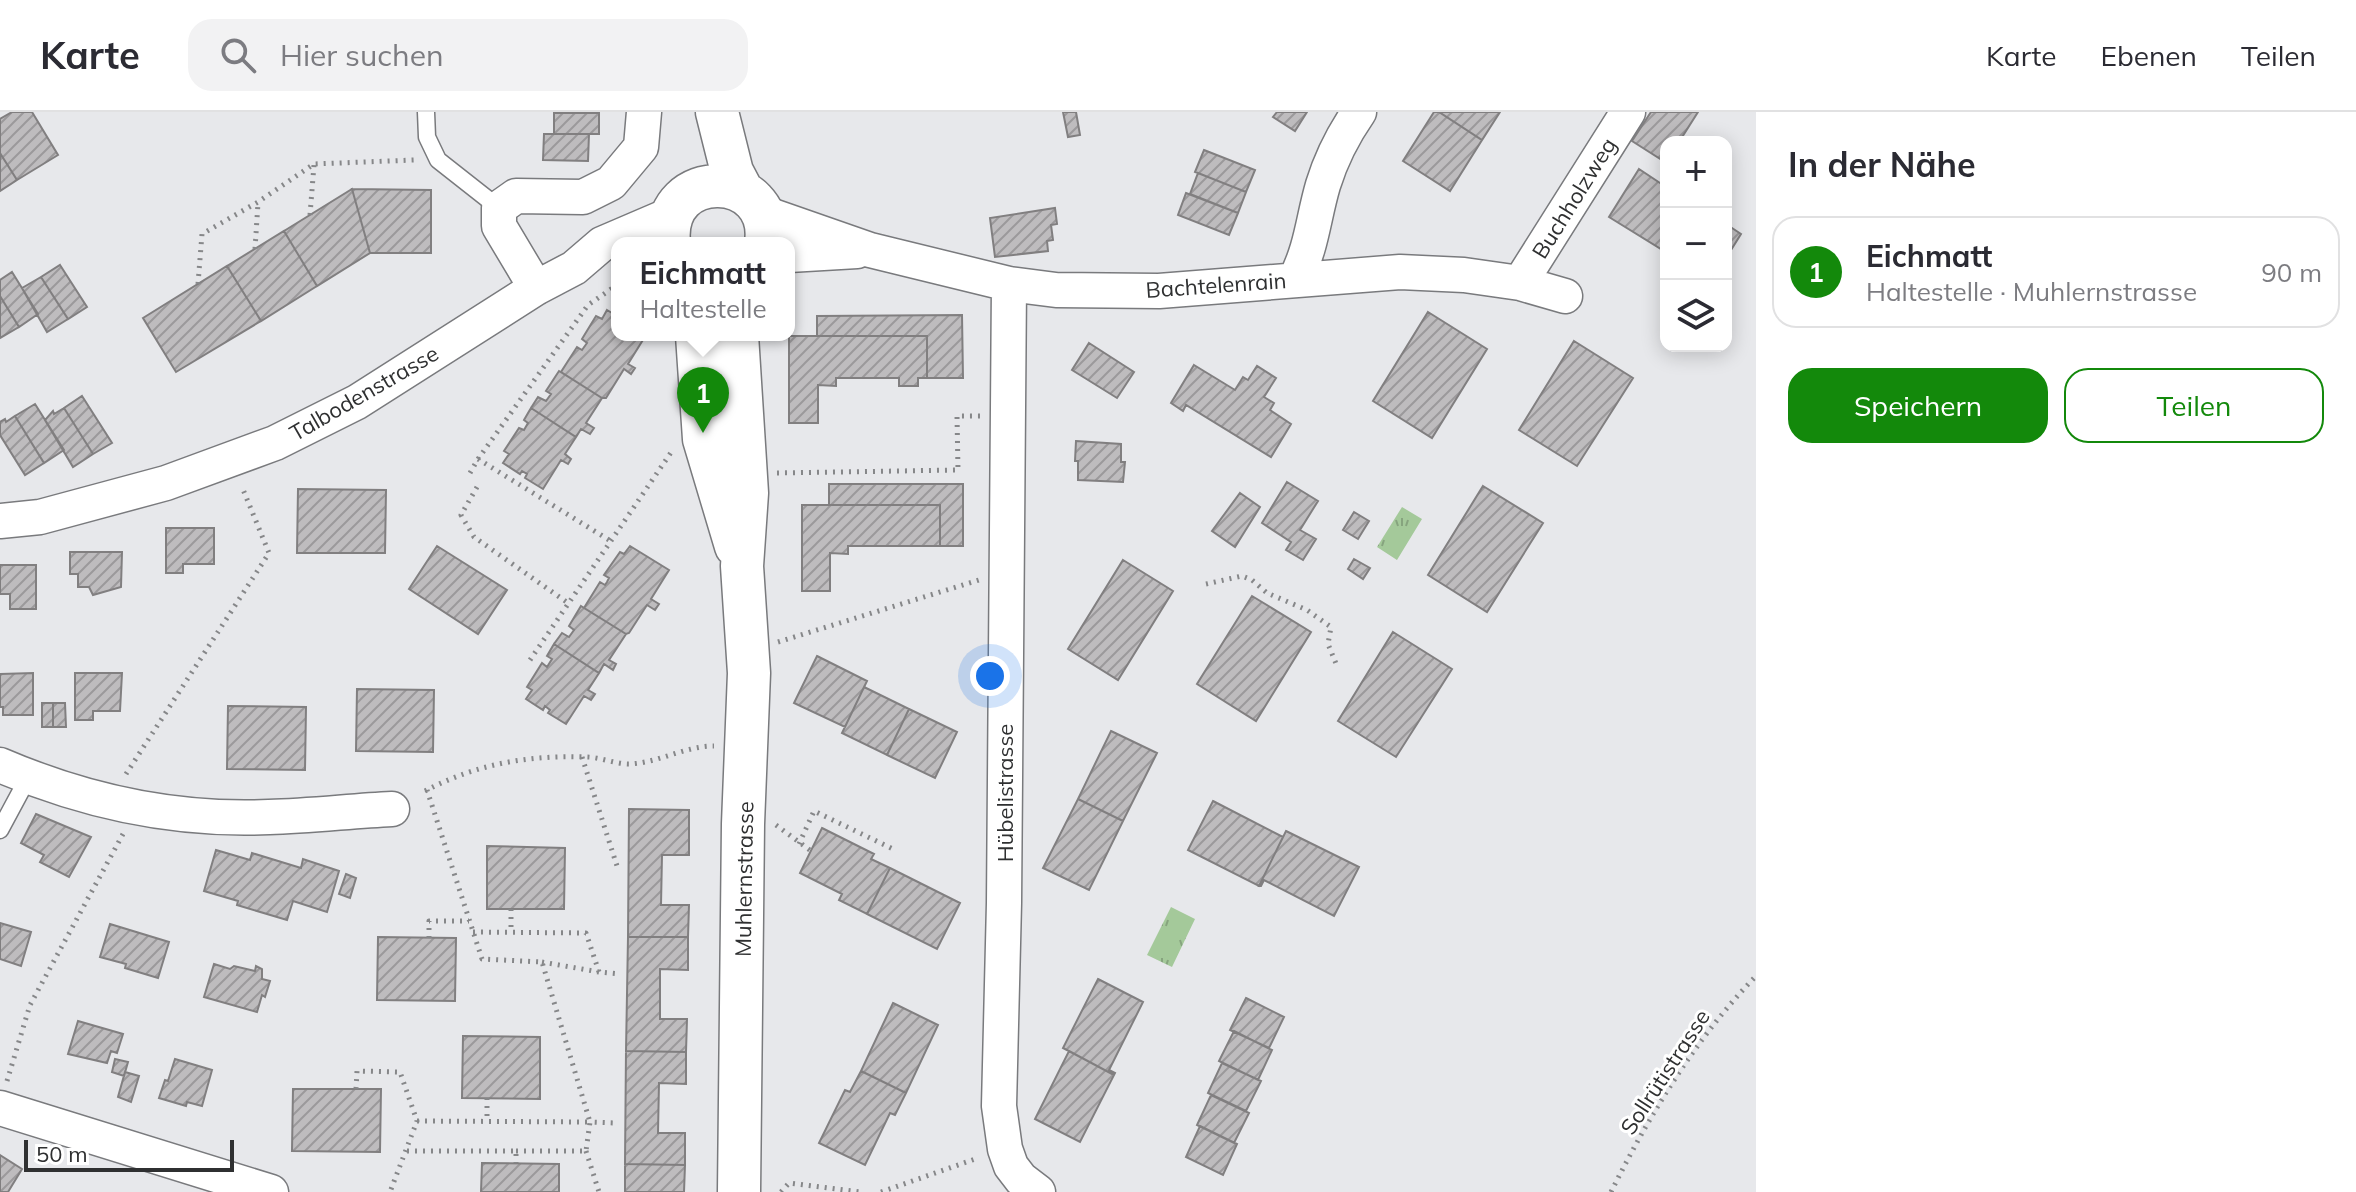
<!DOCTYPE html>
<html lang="de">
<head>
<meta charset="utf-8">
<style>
  body { margin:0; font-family:Mulish,sans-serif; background:#f2f2f3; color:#2b2b33 }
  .controls { position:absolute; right:24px; top:24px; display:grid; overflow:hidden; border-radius:16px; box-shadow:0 4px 20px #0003 }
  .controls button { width:72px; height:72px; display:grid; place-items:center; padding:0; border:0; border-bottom:2px solid #e1e1e2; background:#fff; color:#2b2b33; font:40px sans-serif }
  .scale { position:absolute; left:24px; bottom:20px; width:210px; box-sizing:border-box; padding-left:8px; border:4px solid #2f3031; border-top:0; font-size:22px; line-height:28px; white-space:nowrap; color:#2f3031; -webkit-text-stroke:6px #fff; paint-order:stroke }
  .you { position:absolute; left:990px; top:564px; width:28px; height:28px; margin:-20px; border:6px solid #fff; border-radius:50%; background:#1a73e8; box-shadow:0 0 0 12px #1a73e833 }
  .badge { display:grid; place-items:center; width:52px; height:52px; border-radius:50%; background:#13890b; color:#fff; font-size:26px; font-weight:700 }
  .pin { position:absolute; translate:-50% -66px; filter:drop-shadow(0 2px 4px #0008) }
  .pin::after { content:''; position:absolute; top:42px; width:28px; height:24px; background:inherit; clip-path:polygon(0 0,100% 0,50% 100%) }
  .popup { position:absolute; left:611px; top:125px; width:184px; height:104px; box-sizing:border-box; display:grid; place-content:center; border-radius:16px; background:#fff; filter:drop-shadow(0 2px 6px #0005); font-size:26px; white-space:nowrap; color:#7c7c81 }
  .popup b { font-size:30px; color:#2b2b33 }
  .popup::after { content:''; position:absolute; left:50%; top:100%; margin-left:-16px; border:16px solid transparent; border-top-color:#fff }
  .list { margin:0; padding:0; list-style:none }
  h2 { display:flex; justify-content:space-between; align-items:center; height:104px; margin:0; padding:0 32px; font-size:34px }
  h2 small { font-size:26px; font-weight:400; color:#7c7c81 }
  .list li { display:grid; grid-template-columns:52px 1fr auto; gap:24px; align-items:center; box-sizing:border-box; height:112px; margin:0 16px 16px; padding:0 16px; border:2px solid #e1e1e2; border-radius:24px }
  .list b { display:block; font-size:30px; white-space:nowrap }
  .list p { margin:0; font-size:26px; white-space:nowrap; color:#7c7c81 }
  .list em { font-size:26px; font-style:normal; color:#7c7c81 }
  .actions { display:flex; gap:16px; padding:24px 32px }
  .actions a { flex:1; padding:18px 0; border:2px solid #13890b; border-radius:24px; text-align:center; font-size:28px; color:#13890b }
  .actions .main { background:#13890b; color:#fff }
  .icon { flex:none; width:44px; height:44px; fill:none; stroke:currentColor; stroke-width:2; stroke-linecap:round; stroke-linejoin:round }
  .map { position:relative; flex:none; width:1756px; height:1080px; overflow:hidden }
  header { display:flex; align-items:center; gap:48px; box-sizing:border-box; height:112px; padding:0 40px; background:#fff; border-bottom:2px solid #e1e1e2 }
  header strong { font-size:38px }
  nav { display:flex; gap:44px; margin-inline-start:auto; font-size:28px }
  .search { width:560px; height:72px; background:#f2f2f3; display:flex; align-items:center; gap:20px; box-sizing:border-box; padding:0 28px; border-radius:24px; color:#7c7c81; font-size:30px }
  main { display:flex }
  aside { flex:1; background:#fff }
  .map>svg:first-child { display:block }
</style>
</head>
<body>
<header>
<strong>Karte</strong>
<div class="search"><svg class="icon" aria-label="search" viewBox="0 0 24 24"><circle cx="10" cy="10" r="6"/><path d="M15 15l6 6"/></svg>Hier suchen</div>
<nav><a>Karte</a><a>Ebenen</a><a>Teilen</a></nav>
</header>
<main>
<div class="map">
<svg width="1756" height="1080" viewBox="0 0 1756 1080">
  <defs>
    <pattern id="park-tufts" width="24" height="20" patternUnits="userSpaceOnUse" patternTransform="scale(2)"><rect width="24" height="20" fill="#a4c99a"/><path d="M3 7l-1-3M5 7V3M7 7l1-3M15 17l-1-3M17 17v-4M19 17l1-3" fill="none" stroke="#86a47e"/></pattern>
    <pattern id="building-hatch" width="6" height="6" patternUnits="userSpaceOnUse" patternTransform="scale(2)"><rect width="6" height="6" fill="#bebcbe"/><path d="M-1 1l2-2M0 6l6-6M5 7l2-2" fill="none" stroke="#9b999b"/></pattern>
  </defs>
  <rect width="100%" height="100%" fill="#e7e8eb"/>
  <path fill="url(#park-tufts)" d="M 1402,395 L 1422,407 L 1397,448 L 1377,435 Z
    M 1171,795 L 1195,807 L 1172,855 L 1147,843 Z"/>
  <path fill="url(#building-hatch)" stroke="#817f80" stroke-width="2" d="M 12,0 L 32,0 L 58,43 L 17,68 L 0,41 L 0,7 Z
    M 1063,0 L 1076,0 L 1080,23 L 1068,25 Z
    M 1277,0 L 1307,0 L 1295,19 L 1273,5 Z
    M 1434,0 L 1439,0 L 1482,28 L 1450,79 L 1403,49 Z
    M 1439,0 L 1500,0 L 1482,28 Z
    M 1651,0 L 1698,0 L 1679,30 L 1666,30 L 1665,50 L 1632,29 Z
    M 554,1 L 599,1 L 599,22 L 554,22 Z
    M 544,22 L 589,22 L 588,49 L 543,48 Z
    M 1204,38 L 1255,58 L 1246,80 L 1195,60 Z
    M 0,41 L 17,68 L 0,79 Z
    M 1639,57 L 1666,75 L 1666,128 L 1661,137 L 1609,105 Z
    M 1198,61 L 1246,80 L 1238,101 L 1190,82 Z
    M 352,77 L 431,78 L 431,141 L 370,141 Z
    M 352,77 L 370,141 L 317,174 L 284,119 Z
    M 1186,81 L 1238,101 L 1229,123 L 1178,103 Z
    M 1055,96 L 1057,112 L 1051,113 L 1053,128 L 1047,129 L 1048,139 L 995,145 L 990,106 Z
    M 1726,112 L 1741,122 L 1726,146 Z
    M 284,119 L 317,174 L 261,209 L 227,154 Z
    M 60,153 L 87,195 L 68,207 L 41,165 Z
    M 227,154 L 261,209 L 176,260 L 143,206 Z
    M 12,160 L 38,202 L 19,215 L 0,184 L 0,168 Z
    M 41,165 L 68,207 L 47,220 L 22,176 Z
    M 0,184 L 19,215 L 0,226 Z
    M 607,198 L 617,204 L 617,223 L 646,223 L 628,252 L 635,256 L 631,262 L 624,257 L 606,286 L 602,286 L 561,260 L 577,235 L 582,238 L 587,231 L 582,227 L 596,204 L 602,207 Z
    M 1428,200 L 1487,237 L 1432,326 L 1373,289 Z
    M 962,203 L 963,266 L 927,266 L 927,224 L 817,224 L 817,204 Z
    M 789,224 L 927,224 L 927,266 L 918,266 L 918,274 L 899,274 L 899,266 L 836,266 L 836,274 L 818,273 L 818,311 L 789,311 Z
    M 1574,229 L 1633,266 L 1577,354 L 1519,318 Z
    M 1089,231 L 1134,260 L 1117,286 L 1072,258 Z
    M 1194,253 L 1235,278 L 1243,265 L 1248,268 L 1257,254 L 1276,266 L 1264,285 L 1274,291 L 1270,298 L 1291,312 L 1271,345 L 1186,293 L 1183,299 L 1171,291 Z
    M 559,259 L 602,286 L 586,311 L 594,316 L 590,322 L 581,317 L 576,325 L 531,296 L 538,285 L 546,289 L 551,282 L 546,279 Z
    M 82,284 L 112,331 L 93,342 L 64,296 Z
    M 35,292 L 64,338 L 44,351 L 15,304 Z
    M 64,296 L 93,342 L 73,355 L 45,308 L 53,299 L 54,302 Z
    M 531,296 L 576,325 L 565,342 L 571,347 L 568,352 L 561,348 L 543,377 L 525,366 L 527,362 L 522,359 L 520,362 L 503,351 L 509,342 L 504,339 L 519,316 L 524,318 L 528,311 L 524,308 Z
    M 15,304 L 44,351 L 25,363 L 0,323 L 0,310 L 5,307 L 6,310 Z
    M 1076,329 L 1121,332 L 1121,350 L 1125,350 L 1123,370 L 1078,368 L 1078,349 L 1075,349 Z
    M 1287,370 L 1318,389 L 1300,418 L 1316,427 L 1303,448 L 1286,438 L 1291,430 L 1262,411 Z
    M 829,372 L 963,372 L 963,434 L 940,434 L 940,393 L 829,393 Z
    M 1483,374 L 1543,411 L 1487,500 L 1428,463 Z
    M 298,377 L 386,378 L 385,441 L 297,441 Z
    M 1240,381 L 1260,395 L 1235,435 L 1212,419 Z
    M 802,393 L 940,393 L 940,434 L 848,434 L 848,442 L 830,441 L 830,479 L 802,479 Z
    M 1354,400 L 1369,409 L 1358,427 L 1343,418 Z
    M 166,416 L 214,416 L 214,452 L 183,452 L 183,461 L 166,461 Z
    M 437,434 L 507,478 L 478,522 L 409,477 Z
    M 630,434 L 669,458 L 651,487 L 659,492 L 655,498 L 647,493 L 629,521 L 626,522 L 584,496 L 600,470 L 605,473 L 607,470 L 609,466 L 604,463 L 620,440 L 624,442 Z
    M 70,440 L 122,440 L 121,475 L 93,483 L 89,475 L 78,475 L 78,462 L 70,462 Z
    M 1354,447 L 1370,456 L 1363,467 L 1348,457 Z
    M 1123,448 L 1173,479 L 1118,568 L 1068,537 Z
    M 0,453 L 36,453 L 36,497 L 10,497 L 10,482 L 0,482 Z
    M 1252,484 L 1311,520 L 1256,609 L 1197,572 Z
    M 581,494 L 626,522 L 609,548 L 616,552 L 613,558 L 604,552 L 599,561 L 554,532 L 562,521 L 569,525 L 574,518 L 569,514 Z
    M 1393,520 L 1452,557 L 1396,645 L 1338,609 Z
    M 554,532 L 599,561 L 588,578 L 595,582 L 591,588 L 584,584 L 566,612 L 548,601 L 550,598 L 545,594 L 543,598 L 526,587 L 532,578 L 527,575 L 542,551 L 547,555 L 552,547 L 547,544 Z
    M 817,544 L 867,569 L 845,615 L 794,591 Z
    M 33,561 L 33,603 L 3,603 L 3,595 L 0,595 L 0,562 Z
    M 75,561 L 122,561 L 120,599 L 93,599 L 93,608 L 75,608 Z
    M 864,575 L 909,597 L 887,643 L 842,621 Z
    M 357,577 L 434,578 L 433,640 L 356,639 Z
    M 42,591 L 53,591 L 53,615 L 42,615 Z
    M 53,591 L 65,591 L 66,615 L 53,615 Z
    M 228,594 L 306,595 L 305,658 L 227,657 Z
    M 909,597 L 957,620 L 935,666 L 887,643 Z
    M 1111,619 L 1157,641 L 1123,709 L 1078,687 Z
    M 1078,687 L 1123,709 L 1089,778 L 1043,756 Z
    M 1213,689 L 1283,725 L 1259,774 L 1188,738 Z
    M 629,697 L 689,698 L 689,743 L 662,743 L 661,793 L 689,793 L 688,825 L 628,825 Z
    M 36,702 L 91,725 L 69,765 L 40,750 L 44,743 L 21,731 Z
    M 822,716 L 874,742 L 871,747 L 890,756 L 867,802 L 839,788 L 842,782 L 800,761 Z
    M 1286,719 L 1359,755 L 1334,804 L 1264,768 L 1261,774 L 1259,774 Z
    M 487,734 L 565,736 L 564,797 L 487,797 Z
    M 216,738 L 250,748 L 252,741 L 301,756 L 303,747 L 339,759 L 327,800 L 293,789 L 287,808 L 237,793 L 238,789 L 204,779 Z
    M 890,756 L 960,791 L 937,837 L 867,802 Z
    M 346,762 L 356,766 L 350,786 L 339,782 Z
    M 0,811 L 31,820 L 21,854 L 0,847 Z
    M 110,812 L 169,830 L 158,866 L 125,856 L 126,852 L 100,845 Z
    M 378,825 L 456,826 L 455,889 L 377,888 Z
    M 628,825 L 688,825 L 688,858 L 660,857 L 660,907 L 687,907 L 686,940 L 626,939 Z
    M 214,852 L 230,857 L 234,854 L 255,859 L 256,854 L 262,857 L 262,867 L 270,869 L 265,885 L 262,883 L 257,900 L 204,885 Z
    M 1098,867 L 1143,890 L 1109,958 L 1115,961 L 1114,963 L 1063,936 Z
    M 1246,886 L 1284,905 L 1269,936 L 1230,918 Z
    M 893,891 L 938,913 L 906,981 L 861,959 Z
    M 78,909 L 123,922 L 117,941 L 111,939 L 107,951 L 68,942 Z
    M 1234,919 L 1272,938 L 1258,968 L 1219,949 Z
    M 463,924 L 540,925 L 540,987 L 462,986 Z
    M 626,939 L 686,940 L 686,972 L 659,971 L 658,1021 L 685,1021 L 685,1053 L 625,1052 Z
    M 1069,939 L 1114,963 L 1080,1030 L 1035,1007 Z
    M 115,947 L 128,950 L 124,964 L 112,960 Z
    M 175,947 L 212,958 L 202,994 L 187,990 L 186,994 L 159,986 L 165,968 L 168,969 Z
    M 1222,951 L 1261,969 L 1246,999 L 1208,981 Z
    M 861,959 L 906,981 L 895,1003 L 890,1001 L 865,1053 L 819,1031 L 845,978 L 850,980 Z
    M 125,960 L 139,964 L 131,990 L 118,985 Z
    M 293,977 L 381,977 L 380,1040 L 292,1039 Z
    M 1211,983 L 1249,1001 L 1234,1031 L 1197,1013 Z
    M 1200,1014 L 1237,1032 L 1223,1063 L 1186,1045 Z
    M 0,1043 L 22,1057 L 8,1080 L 0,1080 Z
    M 482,1051 L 559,1052 L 559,1080 L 481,1080 Z
    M 625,1052 L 685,1053 L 684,1080 L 625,1080 Z"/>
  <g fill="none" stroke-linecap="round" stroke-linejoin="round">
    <g stroke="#797a7d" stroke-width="19">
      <path id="service" d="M 426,0 L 427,25 L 438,48 L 499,96
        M 0,718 L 29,664"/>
    </g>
    <g stroke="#797a7d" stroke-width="37">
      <path id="minor" d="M 761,100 L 870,138 L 1009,172 L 1056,178 L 1159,179 L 1400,160 L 1464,163 L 1520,171 L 1565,184
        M 789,143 L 857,139
        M 1295,168 C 1312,135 1313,107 1323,73 C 1331,47 1343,23 1359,0
        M 1520,171 L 1628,0
        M 1009,172 L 1004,791 L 999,994 L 1005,1037 L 1011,1054 L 1021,1067 L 1038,1080
        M 536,176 L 499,114 L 499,96 L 516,84 L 583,85 L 611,71 L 641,35 L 644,0
        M 0,409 L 40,405 L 166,371 L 275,331 L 357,290 L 536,176 L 574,156 L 602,132 L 672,102
        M 0,653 C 86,690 176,709 269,705 C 310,704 351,699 392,697
        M 0,996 L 271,1080"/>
    </g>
    <g stroke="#797a7d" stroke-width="45">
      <path id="tertiary" d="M 717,0 L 732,60 L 742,79
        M 669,131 C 661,53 776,57 766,131
        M 697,223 L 704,327 L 736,434
        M 737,223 L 747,381 L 742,454 L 749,561 L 743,712 L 739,1080"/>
    </g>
    <path stroke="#868789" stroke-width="5" stroke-dasharray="2 6" stroke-linecap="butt" d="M 310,103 L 314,53
      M 255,137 L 258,91
      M 198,172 L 202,122 L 258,90 L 314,52 L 414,48
      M 478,347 L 588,193 L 617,173
      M 470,361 L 478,347 L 609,428
      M 777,361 L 958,358 L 957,304 L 980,304
      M 477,375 L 461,403 L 474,425 L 568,491
      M 1206,472 L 1242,464 L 1252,468 L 1267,481 L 1307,498 L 1331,515 L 1328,532 L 1337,554
      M 778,530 L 979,468
      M 530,548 L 672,339
      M 582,645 L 617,754
      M 126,662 L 269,441 L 242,375
      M 425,679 C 476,652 528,643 586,645 C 600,645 615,652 629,652 C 658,651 685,634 714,634
      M 776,713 L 811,739
      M 799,732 L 814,699 L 893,737
      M 511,797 L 511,820
      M 473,820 L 586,821 L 599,860 L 620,862
      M 429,826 L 429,809 L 469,809
      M 542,850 L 599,860
      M 7,969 L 30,893 L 123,722
      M 356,977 L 357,959 L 400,960 L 417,1009 L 390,1080
      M 487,986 L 487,1008
      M 417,1009 L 590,1010 L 542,850 L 482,847 L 427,678
      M 407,1039 L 516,1039 L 516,1051
      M 516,1039 L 586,1039 L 590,1010 L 615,1011
      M 586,1039 L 599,1080
      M 781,1080 L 789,1071 L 860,1080
      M 881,1080 L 978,1046
      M 1611,1080 C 1650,1002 1695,927 1756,864"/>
    <use href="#service" stroke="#fff" stroke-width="16"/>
    <use href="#minor" stroke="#fff" stroke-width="34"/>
    <use href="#tertiary" stroke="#fff" stroke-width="42"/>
  </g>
  <g text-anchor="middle" stroke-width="6" stroke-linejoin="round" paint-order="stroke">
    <g font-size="22" fill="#2f3031" stroke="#fff">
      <text transform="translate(1574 86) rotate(-58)" y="8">Buchholzweg</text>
      <text transform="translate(1216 173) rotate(-4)" y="8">Bachtelenrain</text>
      <text transform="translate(364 281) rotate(-30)" y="8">Talbodenstrasse</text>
      <text transform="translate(1005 681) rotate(-90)" y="8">Hübelistrasse</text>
      <text transform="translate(744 767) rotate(-89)" y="8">Muhlernstrasse</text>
      <text transform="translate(1665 960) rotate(-57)" y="8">Sollrütistrasse</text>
    </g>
  </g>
</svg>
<div class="controls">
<button>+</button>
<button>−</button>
<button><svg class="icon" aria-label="layers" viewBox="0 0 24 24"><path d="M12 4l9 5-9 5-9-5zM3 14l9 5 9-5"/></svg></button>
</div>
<div class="scale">50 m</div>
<div class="you"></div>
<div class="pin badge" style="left:703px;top:321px">1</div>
<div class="popup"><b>Eichmatt</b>Haltestelle</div>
</div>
<aside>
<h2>In der Nähe<small></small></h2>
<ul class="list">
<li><span class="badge">1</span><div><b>Eichmatt</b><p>Haltestelle · Muhlernstrasse</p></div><em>90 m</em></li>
</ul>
<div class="actions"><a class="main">Speichern</a><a>Teilen</a></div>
</aside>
</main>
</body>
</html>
